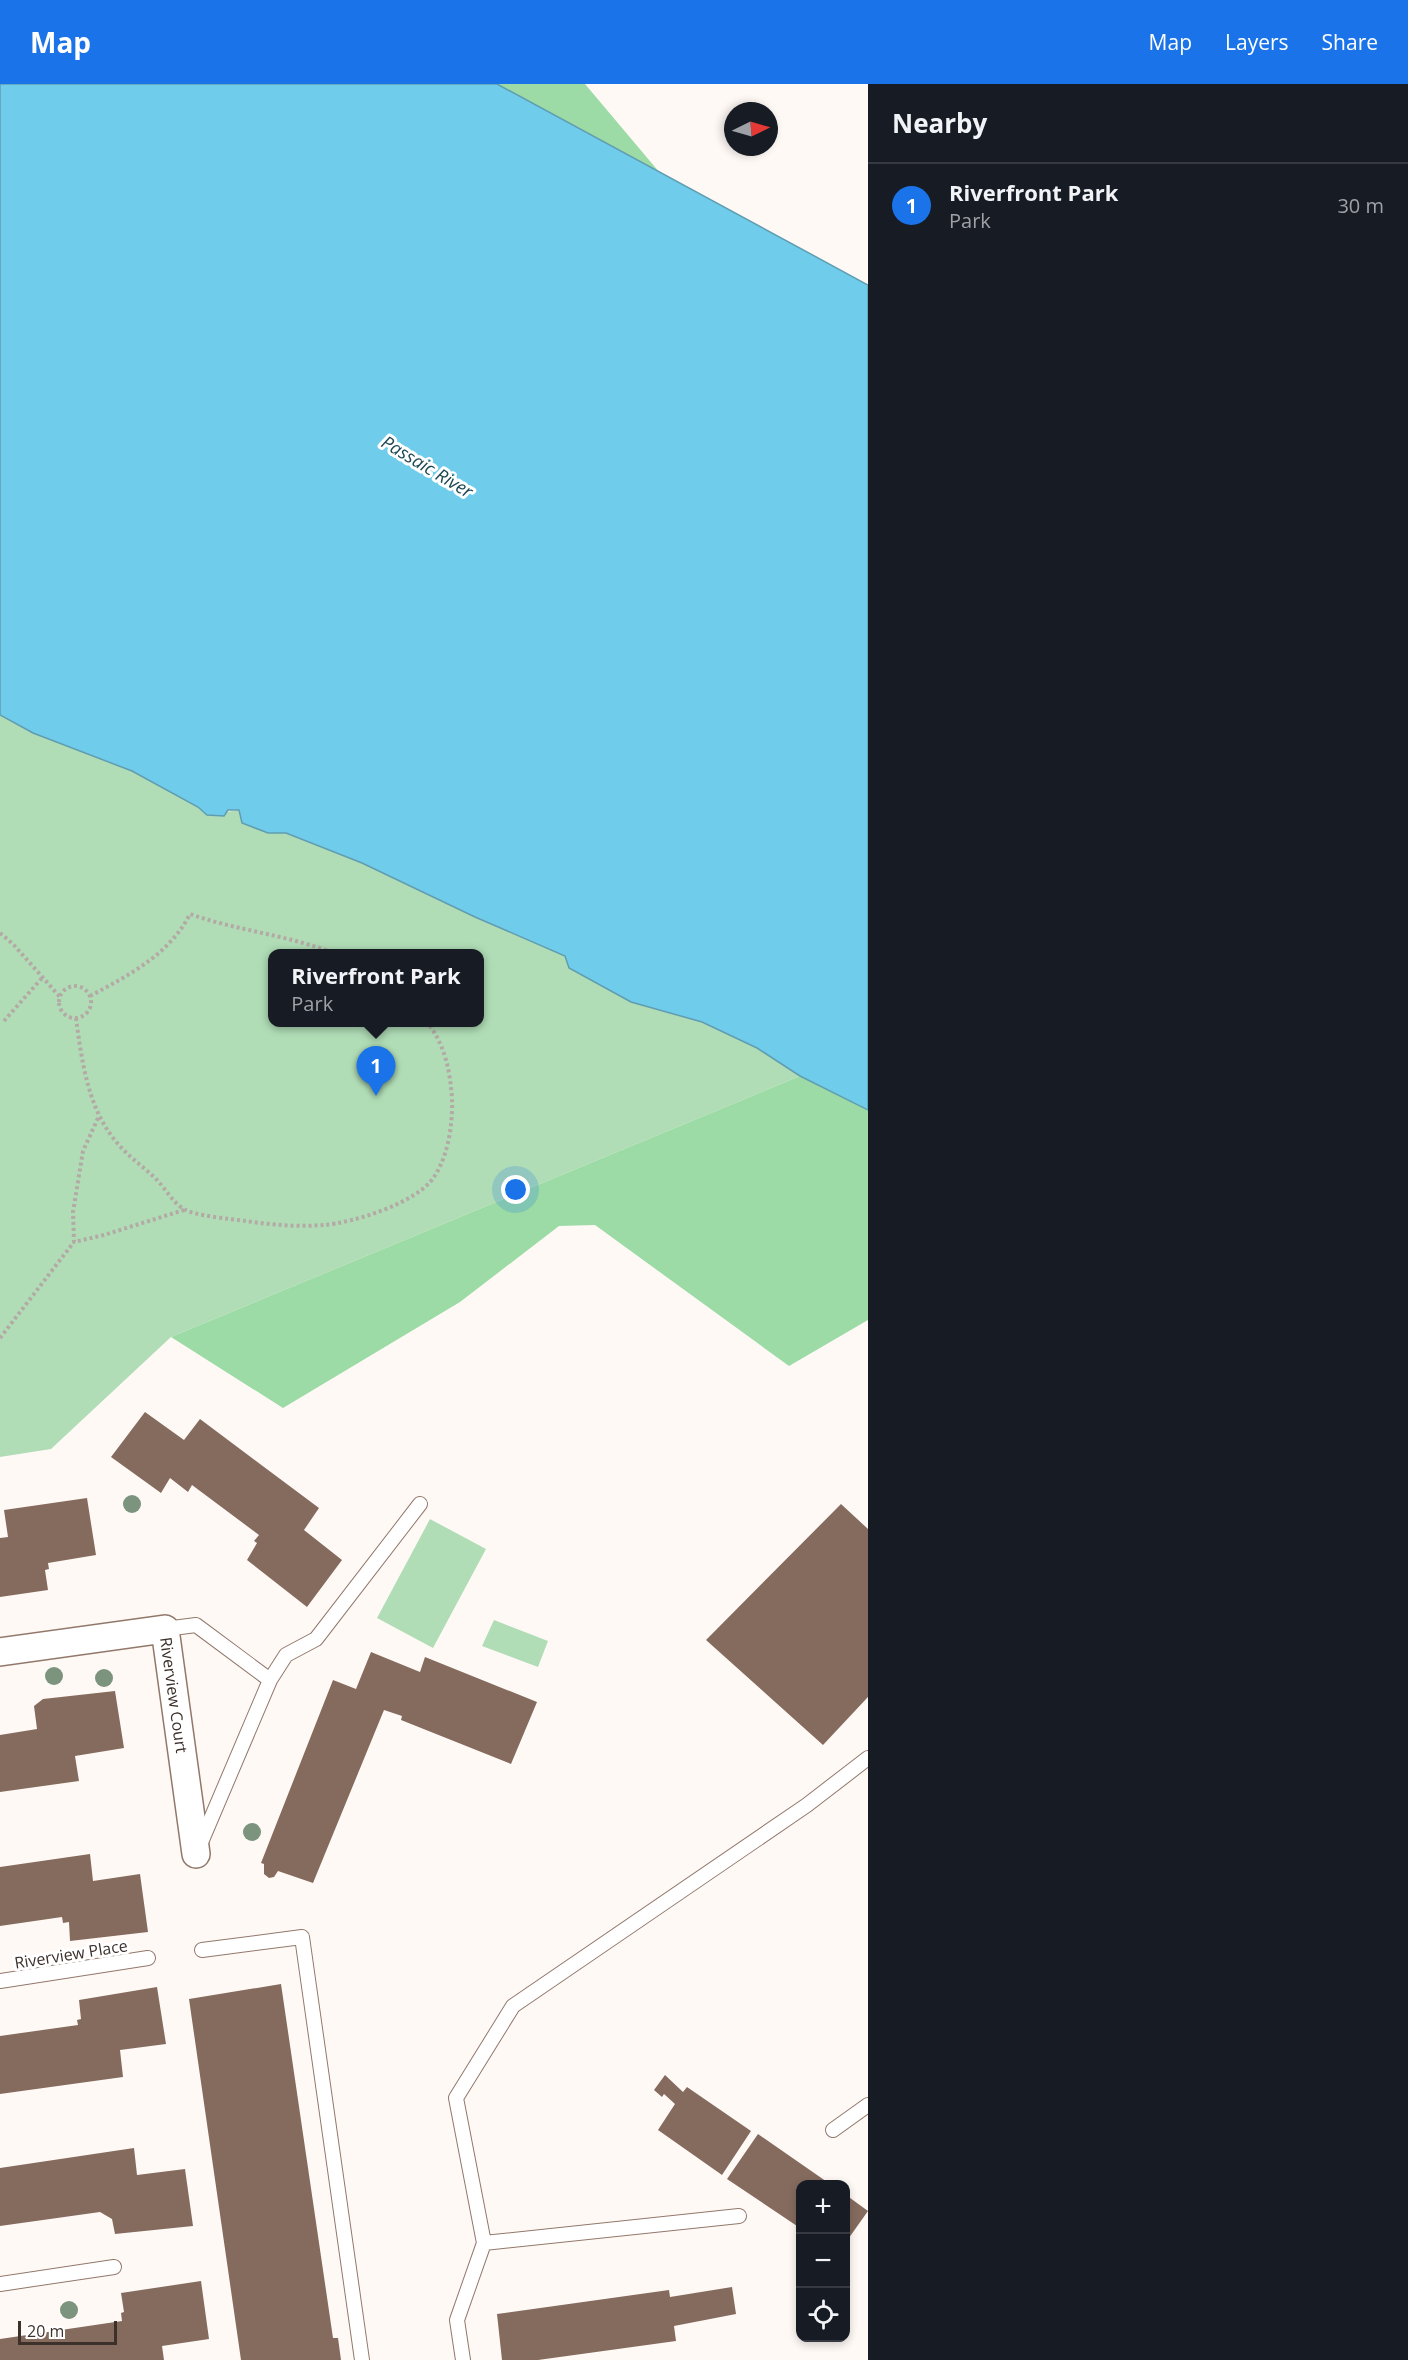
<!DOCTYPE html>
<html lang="en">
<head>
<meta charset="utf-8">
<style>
  body { margin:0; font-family:"Open Sans",sans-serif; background:#20242c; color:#f1f3f6 }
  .controls { position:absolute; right:18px; bottom:18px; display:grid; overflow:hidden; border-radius:12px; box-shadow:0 3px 9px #0003 }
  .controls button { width:54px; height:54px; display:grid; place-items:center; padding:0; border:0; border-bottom:2px solid #363941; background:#171b24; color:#f1f3f6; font:30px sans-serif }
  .compass { position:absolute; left:724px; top:18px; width:54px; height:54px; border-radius:50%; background:#171b24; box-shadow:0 3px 9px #0003; rotate:85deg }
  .scale { position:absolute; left:18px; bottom:15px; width:99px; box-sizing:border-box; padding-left:6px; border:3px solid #3c302b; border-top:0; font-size:16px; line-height:21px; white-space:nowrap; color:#3c302b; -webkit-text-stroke:4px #fff; paint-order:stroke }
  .you { position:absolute; left:516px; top:1106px; width:21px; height:21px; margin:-15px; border:4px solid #fff; border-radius:50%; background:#1a73e8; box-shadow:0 0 0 9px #1a73e833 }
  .badge { display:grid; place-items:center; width:39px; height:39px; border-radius:50%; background:#1a73e8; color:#fff; font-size:20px; font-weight:700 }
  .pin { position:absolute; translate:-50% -50px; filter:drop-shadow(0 2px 3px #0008) }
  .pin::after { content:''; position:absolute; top:32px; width:21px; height:18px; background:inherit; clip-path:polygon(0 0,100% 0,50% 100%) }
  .popup { position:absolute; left:268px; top:865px; width:216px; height:78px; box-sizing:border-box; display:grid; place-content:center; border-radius:12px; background:#171b24; filter:drop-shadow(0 2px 4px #0005); font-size:20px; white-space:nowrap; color:#9ea1a6 }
  .popup b { font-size:22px; color:#f1f3f6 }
  .popup::after { content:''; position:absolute; left:50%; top:100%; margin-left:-12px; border:12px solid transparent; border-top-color:#171b24 }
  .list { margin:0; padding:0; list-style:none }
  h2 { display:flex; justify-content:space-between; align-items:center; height:78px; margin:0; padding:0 24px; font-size:26px }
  h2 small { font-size:20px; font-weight:400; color:#9ea1a6 }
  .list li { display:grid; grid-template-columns:39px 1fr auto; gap:18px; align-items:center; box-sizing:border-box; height:84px; padding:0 24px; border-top:2px solid #363941 }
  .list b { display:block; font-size:22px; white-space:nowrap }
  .list p { margin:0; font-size:20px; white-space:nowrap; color:#9ea1a6 }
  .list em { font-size:20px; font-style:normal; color:#9ea1a6 }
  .icon { flex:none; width:33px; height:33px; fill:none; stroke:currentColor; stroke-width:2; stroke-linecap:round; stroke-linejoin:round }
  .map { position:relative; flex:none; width:868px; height:2276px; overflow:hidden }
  header { display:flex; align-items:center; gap:36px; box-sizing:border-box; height:84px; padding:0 30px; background:#1a73e8; color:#fff }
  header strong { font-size:28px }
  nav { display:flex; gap:33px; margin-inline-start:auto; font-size:21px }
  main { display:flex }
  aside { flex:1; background:#171b24 }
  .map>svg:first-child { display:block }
</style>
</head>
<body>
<header>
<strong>Map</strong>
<nav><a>Map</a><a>Layers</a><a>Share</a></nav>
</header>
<main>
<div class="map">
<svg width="868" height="2276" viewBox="0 0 868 2276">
  <rect width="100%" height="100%" fill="#fff9f6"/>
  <path fill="#b0ddb6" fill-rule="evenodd" d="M 0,631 L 33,649 L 132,687 L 198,723 L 207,731 L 239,726 L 242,739 L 268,749 L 286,749 L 362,779 L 475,833 L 565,872 L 631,918 L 702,938 L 757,964 L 800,992 L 171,1253 L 51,1365 L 0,1373 ZM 272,870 L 479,870 L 479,938 L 272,938 Z
    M 430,1435 L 486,1465 L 433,1564 L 377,1534 Z
    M 494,1536 L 548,1557 L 538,1583 L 482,1562 Z"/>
  <path fill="#9cdba5" d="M 497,0 L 585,0 L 660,89 Z
    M 800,992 L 868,1026 L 868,1236 L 789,1282 L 595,1141 L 559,1142 L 460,1218 L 283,1324 L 171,1253 Z"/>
  <path fill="#6fccea" stroke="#609db1" stroke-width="1.5" d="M 0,0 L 497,0 L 868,201 L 868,1026 L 800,992 L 757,964 L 702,938 L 631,918 L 569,884 L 565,872 L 475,833 L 362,779 L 286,749 L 268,749 L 242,739 L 239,726 L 228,726 L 224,732 L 207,731 L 198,723 L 132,687 L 33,649 L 0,631 Z"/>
  <path fill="#856b5e" d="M 145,1328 L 184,1356 L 200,1335 L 319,1424 L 304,1446 L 342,1476 L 307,1523 L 247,1476 L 257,1459 L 254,1457 L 259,1451 L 192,1401 L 188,1408 L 170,1394 L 161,1409 L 111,1373 Z
    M 87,1414 L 96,1471 L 48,1479 L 49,1485 L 45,1486 L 48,1506 L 0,1513 L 0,1454 L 8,1453 L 4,1426 Z
    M 841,1420 L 868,1445 L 868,1613 L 823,1661 L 706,1556 Z
    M 371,1568 L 420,1588 L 425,1573 L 537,1618 L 511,1680 L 401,1636 L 402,1632 L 384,1626 L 313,1799 L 278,1787 L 274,1793 L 269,1794 L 264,1790 L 264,1780 L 261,1779 L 333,1596 L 356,1605 Z
    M 115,1607 L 124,1664 L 75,1672 L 79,1697 L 0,1708 L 0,1651 L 37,1645 L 34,1622 L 43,1615 Z
    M 90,1770 L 93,1797 L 140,1790 L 148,1848 L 70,1857 L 69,1838 L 63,1839 L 62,1833 L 0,1842 L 0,1783 Z
    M 281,1900 L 333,2254 L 338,2254 L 341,2276 L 241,2276 L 189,1915 Z
    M 157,1903 L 166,1960 L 120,1966 L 123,1993 L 0,2010 L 0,1952 L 78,1941 L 77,1936 L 81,1935 L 79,1916 Z
    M 665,1991 L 683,2008 L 687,2003 L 751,2047 L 722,2091 L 658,2046 L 675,2020 L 664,2010 L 662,2013 L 654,2006 Z
    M 758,2050 L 830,2100 L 800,2100 L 800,2144 L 727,2095 Z
    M 134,2064 L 137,2091 L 185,2085 L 193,2142 L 115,2150 L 112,2135 L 100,2128 L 0,2142 L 0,2084 Z
    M 846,2111 L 868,2127 L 846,2158 Z
    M 201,2197 L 209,2255 L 162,2262 L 164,2276 L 0,2276 L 0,2255 L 122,2237 L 121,2229 L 124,2228 L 121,2209 Z
    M 732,2203 L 736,2230 L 674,2242 L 676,2257 L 538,2276 L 502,2276 L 497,2230 L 669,2206 L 670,2213 Z"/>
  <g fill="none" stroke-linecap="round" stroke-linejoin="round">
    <g stroke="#92786b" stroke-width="16">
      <path id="service" d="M 165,1545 L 196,1541 L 270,1596 L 199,1763
        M 270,1596 L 286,1571 L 316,1555 L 420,1420
        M 202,1866 L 302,1853 L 362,2276
        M 0,1897 L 148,1874
        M 833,2046 L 868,2021
        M 739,2132 L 484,2159 L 456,2014 L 513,1922 L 807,1721 L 868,1674
        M 0,2200 L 114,2183
        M 463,2276 L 457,2236 L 484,2159"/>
    </g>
    <g stroke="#92786b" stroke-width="30">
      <path id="minor" d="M 0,1568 L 165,1545 L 196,1770"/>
    </g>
    <path stroke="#b3aaa6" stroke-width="4" stroke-dasharray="3 3" stroke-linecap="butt" d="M 0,849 L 13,860 L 60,913
      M59 918a16 16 0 1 1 32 0a16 16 0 1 1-32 0Z
      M 90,912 C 129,891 169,871 190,830 C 238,847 289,851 336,870
      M 76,934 C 82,978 88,1027 119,1061 C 130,1074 144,1083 156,1095 C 165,1104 173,1119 184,1125 C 194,1132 232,1135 246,1137 C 272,1141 297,1143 323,1141 C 353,1139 417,1119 434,1093 C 448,1072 453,1040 452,1015 C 450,986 445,961 427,938
      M 4,937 L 42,894
      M 98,1034 L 83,1067 L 73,1128 L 74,1158 L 104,1151 L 184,1126
      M 0,1254 L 74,1158"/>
    <use href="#service" stroke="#fff" stroke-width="14"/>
    <use href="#minor" stroke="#fff" stroke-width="27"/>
  </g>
  <g fill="#7c937e">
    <circle cx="132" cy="1420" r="9"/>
    <circle cx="54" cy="1592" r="9"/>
    <circle cx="104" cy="1594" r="9"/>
    <circle cx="252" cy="1748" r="9"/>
    <circle cx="69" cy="2226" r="9"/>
  </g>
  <g text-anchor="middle" stroke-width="6" stroke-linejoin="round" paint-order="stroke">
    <g font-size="16" fill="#3c302b" stroke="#fff">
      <text transform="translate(174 1611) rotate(82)" y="6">Riverview Court</text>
      <text transform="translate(71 1870) rotate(-9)" y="6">Riverview Place</text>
    </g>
    <g font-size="18" font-style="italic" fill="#1e4855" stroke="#fff">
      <text transform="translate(427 383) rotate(31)" y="6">Passaic River</text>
    </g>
  </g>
</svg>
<div class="controls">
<button>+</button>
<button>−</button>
<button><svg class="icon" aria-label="locate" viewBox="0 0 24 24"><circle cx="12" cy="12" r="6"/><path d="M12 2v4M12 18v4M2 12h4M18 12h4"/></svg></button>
</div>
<svg class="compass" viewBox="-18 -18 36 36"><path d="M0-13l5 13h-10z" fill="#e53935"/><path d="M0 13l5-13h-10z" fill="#9ea1a6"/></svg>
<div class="scale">20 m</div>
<div class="you"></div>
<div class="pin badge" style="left:376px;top:1012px">1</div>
<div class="popup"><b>Riverfront Park</b>Park</div>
</div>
<aside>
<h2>Nearby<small></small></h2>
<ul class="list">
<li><span class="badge">1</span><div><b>Riverfront Park</b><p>Park</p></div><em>30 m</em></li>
</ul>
</aside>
</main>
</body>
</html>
